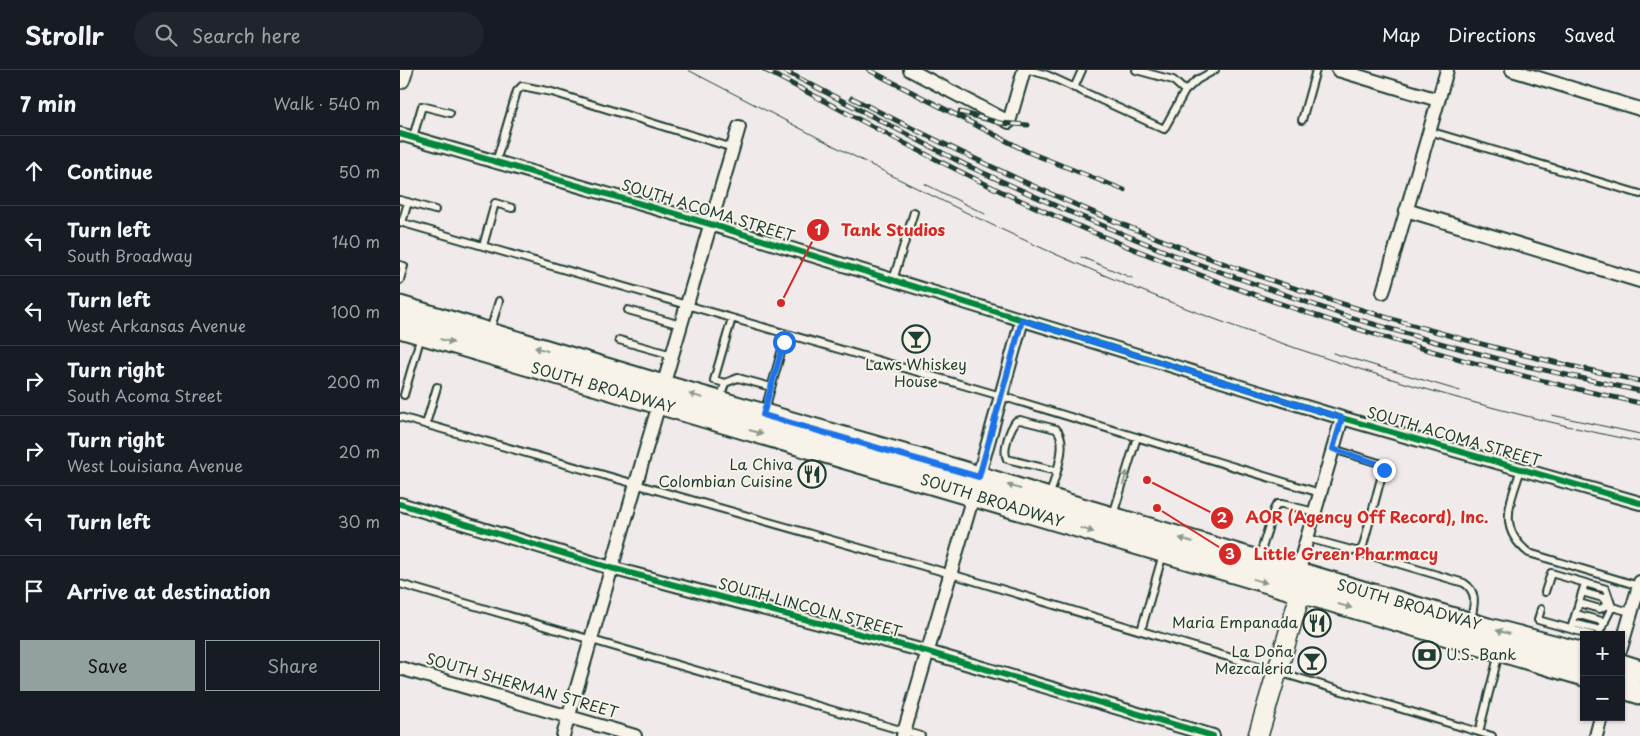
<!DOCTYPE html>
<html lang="en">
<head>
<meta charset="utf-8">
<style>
  body { margin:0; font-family:"Playpen Sans",sans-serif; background:#20242c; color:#f1f3f6 }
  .controls { position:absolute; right:15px; bottom:15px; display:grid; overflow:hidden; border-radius:0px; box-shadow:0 1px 4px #0004 }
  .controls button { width:45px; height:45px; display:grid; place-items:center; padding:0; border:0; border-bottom:1px solid #363941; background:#171b24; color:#f1f3f6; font:25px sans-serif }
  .stop { position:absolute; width:15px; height:15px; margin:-11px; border:4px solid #1a73e8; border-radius:50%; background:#fff }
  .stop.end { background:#1a73e8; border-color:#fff; box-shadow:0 1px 5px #0008 }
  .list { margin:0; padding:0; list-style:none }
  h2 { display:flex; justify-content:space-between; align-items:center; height:65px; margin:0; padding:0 20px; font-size:21px }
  h2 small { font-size:16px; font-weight:400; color:#9ea1a6 }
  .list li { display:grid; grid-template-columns:32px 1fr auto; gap:15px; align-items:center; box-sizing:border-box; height:70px; padding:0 20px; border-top:1px solid #363941 }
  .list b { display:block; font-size:19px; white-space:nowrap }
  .list p { margin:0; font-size:16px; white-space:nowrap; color:#9ea1a6 }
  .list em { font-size:16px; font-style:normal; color:#9ea1a6 }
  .actions { display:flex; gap:10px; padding:15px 20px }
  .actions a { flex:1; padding:11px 0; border:1px solid #92a19f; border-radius:0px; text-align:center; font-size:18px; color:#92a19f }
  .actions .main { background:#92a19f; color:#111 }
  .icon { flex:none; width:28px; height:28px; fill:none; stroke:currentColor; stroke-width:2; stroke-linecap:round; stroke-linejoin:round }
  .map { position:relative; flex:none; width:1240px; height:666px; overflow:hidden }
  header { display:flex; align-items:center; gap:30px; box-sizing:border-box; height:70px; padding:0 25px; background:#171b24; border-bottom:1px solid #363941 }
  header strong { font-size:24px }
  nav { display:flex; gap:28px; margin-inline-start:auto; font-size:18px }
  .search { width:350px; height:45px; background:#20242c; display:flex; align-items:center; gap:12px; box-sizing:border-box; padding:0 18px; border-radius:28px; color:#9ea1a6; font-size:19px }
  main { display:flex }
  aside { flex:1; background:#171b24 }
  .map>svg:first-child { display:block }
</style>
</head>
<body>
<header>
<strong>Strollr</strong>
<div class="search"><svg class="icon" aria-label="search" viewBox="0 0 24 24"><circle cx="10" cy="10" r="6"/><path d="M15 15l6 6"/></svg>Search here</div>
<nav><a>Map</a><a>Directions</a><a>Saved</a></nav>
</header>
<main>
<aside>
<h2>7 min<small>Walk · 540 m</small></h2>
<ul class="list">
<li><svg class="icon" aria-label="ahead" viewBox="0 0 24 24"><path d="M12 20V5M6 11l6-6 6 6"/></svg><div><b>Continue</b></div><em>50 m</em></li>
<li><svg class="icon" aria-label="left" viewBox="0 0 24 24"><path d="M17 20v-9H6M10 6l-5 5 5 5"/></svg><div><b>Turn left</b><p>South Broadway</p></div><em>140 m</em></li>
<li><svg class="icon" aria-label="left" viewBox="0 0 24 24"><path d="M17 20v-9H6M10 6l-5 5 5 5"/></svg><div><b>Turn left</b><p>West Arkansas Avenue</p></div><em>100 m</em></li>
<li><svg class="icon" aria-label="right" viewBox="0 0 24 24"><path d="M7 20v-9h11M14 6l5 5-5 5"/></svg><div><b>Turn right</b><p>South Acoma Street</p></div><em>200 m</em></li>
<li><svg class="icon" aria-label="right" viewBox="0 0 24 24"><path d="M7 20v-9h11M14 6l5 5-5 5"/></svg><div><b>Turn right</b><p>West Louisiana Avenue</p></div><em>20 m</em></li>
<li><svg class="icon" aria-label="left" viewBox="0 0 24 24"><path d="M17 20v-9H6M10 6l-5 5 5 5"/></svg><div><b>Turn left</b></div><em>30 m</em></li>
<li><svg class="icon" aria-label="arrive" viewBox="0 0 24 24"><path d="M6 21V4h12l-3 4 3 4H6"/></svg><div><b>Arrive at destination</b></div></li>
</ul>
<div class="actions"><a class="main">Save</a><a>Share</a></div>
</aside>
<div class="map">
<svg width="1240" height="666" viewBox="0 0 1240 666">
  <rect width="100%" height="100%" fill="#f1eaea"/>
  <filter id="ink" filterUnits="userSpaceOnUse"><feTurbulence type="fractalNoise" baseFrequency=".02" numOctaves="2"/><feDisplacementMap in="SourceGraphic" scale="10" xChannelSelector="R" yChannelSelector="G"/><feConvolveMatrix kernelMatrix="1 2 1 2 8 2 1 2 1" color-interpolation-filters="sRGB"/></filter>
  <g filter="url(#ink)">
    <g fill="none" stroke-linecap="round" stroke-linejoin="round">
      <g stroke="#1f3d34" stroke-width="10">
        <path id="lane" d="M 629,0 L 647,5 L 764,59 L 785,21 L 797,10 L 815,0
          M 736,0 L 773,10 L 785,21
          M 674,18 L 682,0
          M 902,50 L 916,0
          M 1029,61 L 1240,124
          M 13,67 L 22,36 L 50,43
          M 96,92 L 117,21 L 122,16 L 152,22 L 333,78
          M 0,130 L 35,140
          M 0,152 L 601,326 L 920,423
          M 2,153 L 8,132
          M 83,176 L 95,133 L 112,138
          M 0,195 L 4,196 L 0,210
          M 493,210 L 514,142
          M 228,240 L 281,255
          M 90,261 L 99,231
          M 219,270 L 272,285
          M 325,313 L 314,310 L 332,248
          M 4,325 L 21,266
          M 320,330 L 325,313 L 338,308 L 371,317
          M 364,343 L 384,272
          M 0,347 L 551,504 L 1092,666
          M 26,354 L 37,317
          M 1121,399 C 1111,431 1096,458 1129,483 L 1239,516
          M 650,425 C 654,408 670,372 656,359 L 620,350 L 616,351 C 610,359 602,380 607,389 L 656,401
          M 713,445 L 737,367
          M 907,468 L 959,482 L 963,476 L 984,397 L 979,393 L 933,379
          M 959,482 L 1064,513 C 1078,522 1074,535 1071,550
          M 859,488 L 874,439 L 877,434 L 882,434 L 915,442
          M 0,514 L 521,666
          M 1145,522 L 1151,503 L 1206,519 L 1212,537
          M 1182,522 L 1203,528 L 1207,535 L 1212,537
          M 1179,533 L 1200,539 L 1207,535
          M 1141,539 L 1138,550 L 1192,565
          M 1176,544 L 1205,552
          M 1173,553 L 1200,560
          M 1171,559 L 1185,513
          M 741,561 L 763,484
          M 1198,565 L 1212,537 L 1231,542
          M 1079,662 L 1099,583"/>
      </g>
      <g stroke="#1f3d34" stroke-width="16">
        <path id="street" d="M 510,0 L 609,52 L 624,0
          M 938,0 L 1038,30
          M 1112,0 L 1240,39
          M 0,64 L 310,154 L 942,348 L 1240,433
          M 1006,140 L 1240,211
          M 983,222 L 1047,0
          M 263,316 L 339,57
          M 0,434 L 211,498 L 528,582 L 813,666
          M 900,503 L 901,489 L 942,348
          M 1221,578 L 1240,512
          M 0,598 L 235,666
          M 163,666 L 259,334
          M 503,666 L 576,416 L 622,250
          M 1196,666 L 1201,647"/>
      </g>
      <g stroke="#1f3d34" stroke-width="22">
        <path id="secondary" d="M 0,9 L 3,0
          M 858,666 L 897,535 L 900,508"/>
      </g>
      <g stroke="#1f3d34" stroke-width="25">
        <path id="primary" d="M 0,237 L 263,316 L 559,401 L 668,435 L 1088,559 L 1184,584
          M 0,257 L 1184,605
          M 1221,595 L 1240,601
          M 1221,617 L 1240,623"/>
      </g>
      <use href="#lane" stroke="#f7f3e8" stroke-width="6"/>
      <use href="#street" stroke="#f7f3e8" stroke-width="12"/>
      <use href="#secondary" stroke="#f7f3e8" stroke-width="19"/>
      <use href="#primary" stroke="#f7f3e8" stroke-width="21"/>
      <path stroke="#1f3d34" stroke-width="1" d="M 288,0 C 424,70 559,144 699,203 C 874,277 1055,334 1240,372
        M 525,114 L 585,144
        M 681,187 L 732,208
        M 933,283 L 1060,321
        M 1152,345 L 1240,364"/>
      <g stroke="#1f3d34" stroke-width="5">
        <path id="rail" d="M 365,0 C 448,43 529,88 613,127 C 813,219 1025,287 1240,333
          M 383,0 L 566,95 L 663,139 L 781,188 L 949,247 L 1025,269 L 1117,294 L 1240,321
          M 469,0 L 628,82 L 724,120
          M 452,28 C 546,76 641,122 739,161 C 901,226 1069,276 1240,311
          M 560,42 L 600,53 L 628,55"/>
      </g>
      <use href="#rail" stroke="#f7f3e8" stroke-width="3" stroke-dasharray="9" stroke-linecap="butt"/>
      <g stroke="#f7f3e8" stroke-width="9">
        <path id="cycleway" d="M 0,64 L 310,154 L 942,348 L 1240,433
          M 0,434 L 211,498 L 528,582 L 813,666"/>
      </g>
      <use href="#cycleway" stroke="#00873e" stroke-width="6"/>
    </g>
    <defs><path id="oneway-solid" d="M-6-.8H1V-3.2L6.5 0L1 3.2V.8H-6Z" transform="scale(1.25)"/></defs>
    <g fill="#8b988e">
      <use href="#oneway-solid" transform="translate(47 271) rotate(16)"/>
      <use href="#oneway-solid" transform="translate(141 279) rotate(-163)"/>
      <use href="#oneway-solid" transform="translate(296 326) rotate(-164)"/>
      <use href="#oneway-solid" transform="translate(356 362) rotate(16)"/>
      <use href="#oneway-solid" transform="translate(725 408) rotate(-73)"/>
      <use href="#oneway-solid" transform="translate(614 417) rotate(-163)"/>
      <use href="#oneway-solid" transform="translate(687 460) rotate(17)"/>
      <use href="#oneway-solid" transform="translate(786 470) rotate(-164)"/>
      <use href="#oneway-solid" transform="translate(860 511) rotate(16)"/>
      <use href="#oneway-solid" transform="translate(945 536) rotate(16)"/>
      <use href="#oneway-solid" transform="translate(1103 562) rotate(-165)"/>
    </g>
  </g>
  <g fill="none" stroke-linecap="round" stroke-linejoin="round" filter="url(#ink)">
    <path stroke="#1a73e8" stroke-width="6" d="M 384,272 L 363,345 L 579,407 L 622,250 L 942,348 L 933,379 L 979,394 L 984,397 L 984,400"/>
  </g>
  <defs>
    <g id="bar-ring" transform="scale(1.4375)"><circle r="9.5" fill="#f7f3e8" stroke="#1f3d34" stroke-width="1.5"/><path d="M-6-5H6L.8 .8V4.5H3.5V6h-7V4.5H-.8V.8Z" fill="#1f3d34"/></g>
    <g id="restaurant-ring" transform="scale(1.4375)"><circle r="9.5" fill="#f7f3e8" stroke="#1f3d34" stroke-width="1.5"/><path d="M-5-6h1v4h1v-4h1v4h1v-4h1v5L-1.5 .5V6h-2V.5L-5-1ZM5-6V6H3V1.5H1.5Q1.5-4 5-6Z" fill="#1f3d34"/></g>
    <g id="bank-ring" transform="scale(1.4375)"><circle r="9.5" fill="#f7f3e8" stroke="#1f3d34" stroke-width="1.5"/><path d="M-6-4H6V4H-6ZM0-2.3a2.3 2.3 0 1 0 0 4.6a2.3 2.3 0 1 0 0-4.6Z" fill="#1f3d34"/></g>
  </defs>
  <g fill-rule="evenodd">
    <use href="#bar-ring" x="516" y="269"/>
    <use href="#restaurant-ring" x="412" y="404"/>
    <use href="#restaurant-ring" x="917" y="553"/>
    <use href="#bank-ring" x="1027" y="585"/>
    <use href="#bar-ring" x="912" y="591"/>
  </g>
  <g text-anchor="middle" stroke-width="4" stroke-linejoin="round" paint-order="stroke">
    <g font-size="15" fill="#1f3d34" stroke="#f7f3e8">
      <text transform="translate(308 141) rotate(17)" y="5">SOUTH ACOMA STREET</text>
      <text transform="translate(203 318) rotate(16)" y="5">SOUTH BROADWAY</text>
      <text transform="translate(1054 367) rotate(16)" y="5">SOUTH ACOMA STREET</text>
      <text transform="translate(592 431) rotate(17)" y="5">SOUTH BROADWAY</text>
      <text transform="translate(1009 535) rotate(16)" y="5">SOUTH BROADWAY</text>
      <text transform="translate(410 538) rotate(15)" y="5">SOUTH LINCOLN STREET</text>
      <text transform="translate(122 616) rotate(16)" y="5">SOUTH SHERMAN STREET</text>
    </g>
    <g font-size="15" fill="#1f3d34" stroke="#f7f3e8" text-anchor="end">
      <text x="516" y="300" text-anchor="middle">Laws Whiskey<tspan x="516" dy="17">House</tspan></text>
      <text x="393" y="400">La Chiva<tspan x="393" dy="17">Colombian Cuisine</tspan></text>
      <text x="898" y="558">Maria Empanada</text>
      <text x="893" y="587">La Doña<tspan x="893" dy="17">Mezcaleria</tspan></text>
      <text x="1046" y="590" text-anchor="start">U.S. Bank</text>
    </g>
  </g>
  <path fill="none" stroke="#d62828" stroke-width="2" d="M381 233L418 160M747 410L822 448M757 438L830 484"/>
  <g fill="#d62828" stroke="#f7f3e8" stroke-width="2">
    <circle cx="381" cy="233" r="5"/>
    <circle cx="747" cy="410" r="5"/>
    <circle cx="757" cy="438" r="5"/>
    <circle cx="418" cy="160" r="12"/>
    <circle cx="822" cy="448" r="12"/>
    <circle cx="830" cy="484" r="12"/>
  </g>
  <g font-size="15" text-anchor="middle" font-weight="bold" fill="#fff">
    <text x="418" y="165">1</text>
    <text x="822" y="453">2</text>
    <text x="830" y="489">3</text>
  </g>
  <g font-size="16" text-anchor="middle" font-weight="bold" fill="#d62828" stroke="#f7f3e8" stroke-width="4" stroke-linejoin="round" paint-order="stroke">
    <text x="493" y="166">Tank Studios</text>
    <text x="967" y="453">AOR (Agency Off Record), Inc.</text>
    <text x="946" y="490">Little Green Pharmacy</text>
  </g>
</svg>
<div class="controls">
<button>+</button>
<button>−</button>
</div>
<div class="stop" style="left:384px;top:272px"></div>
<div class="stop end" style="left:984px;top:400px"></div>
</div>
</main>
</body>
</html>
